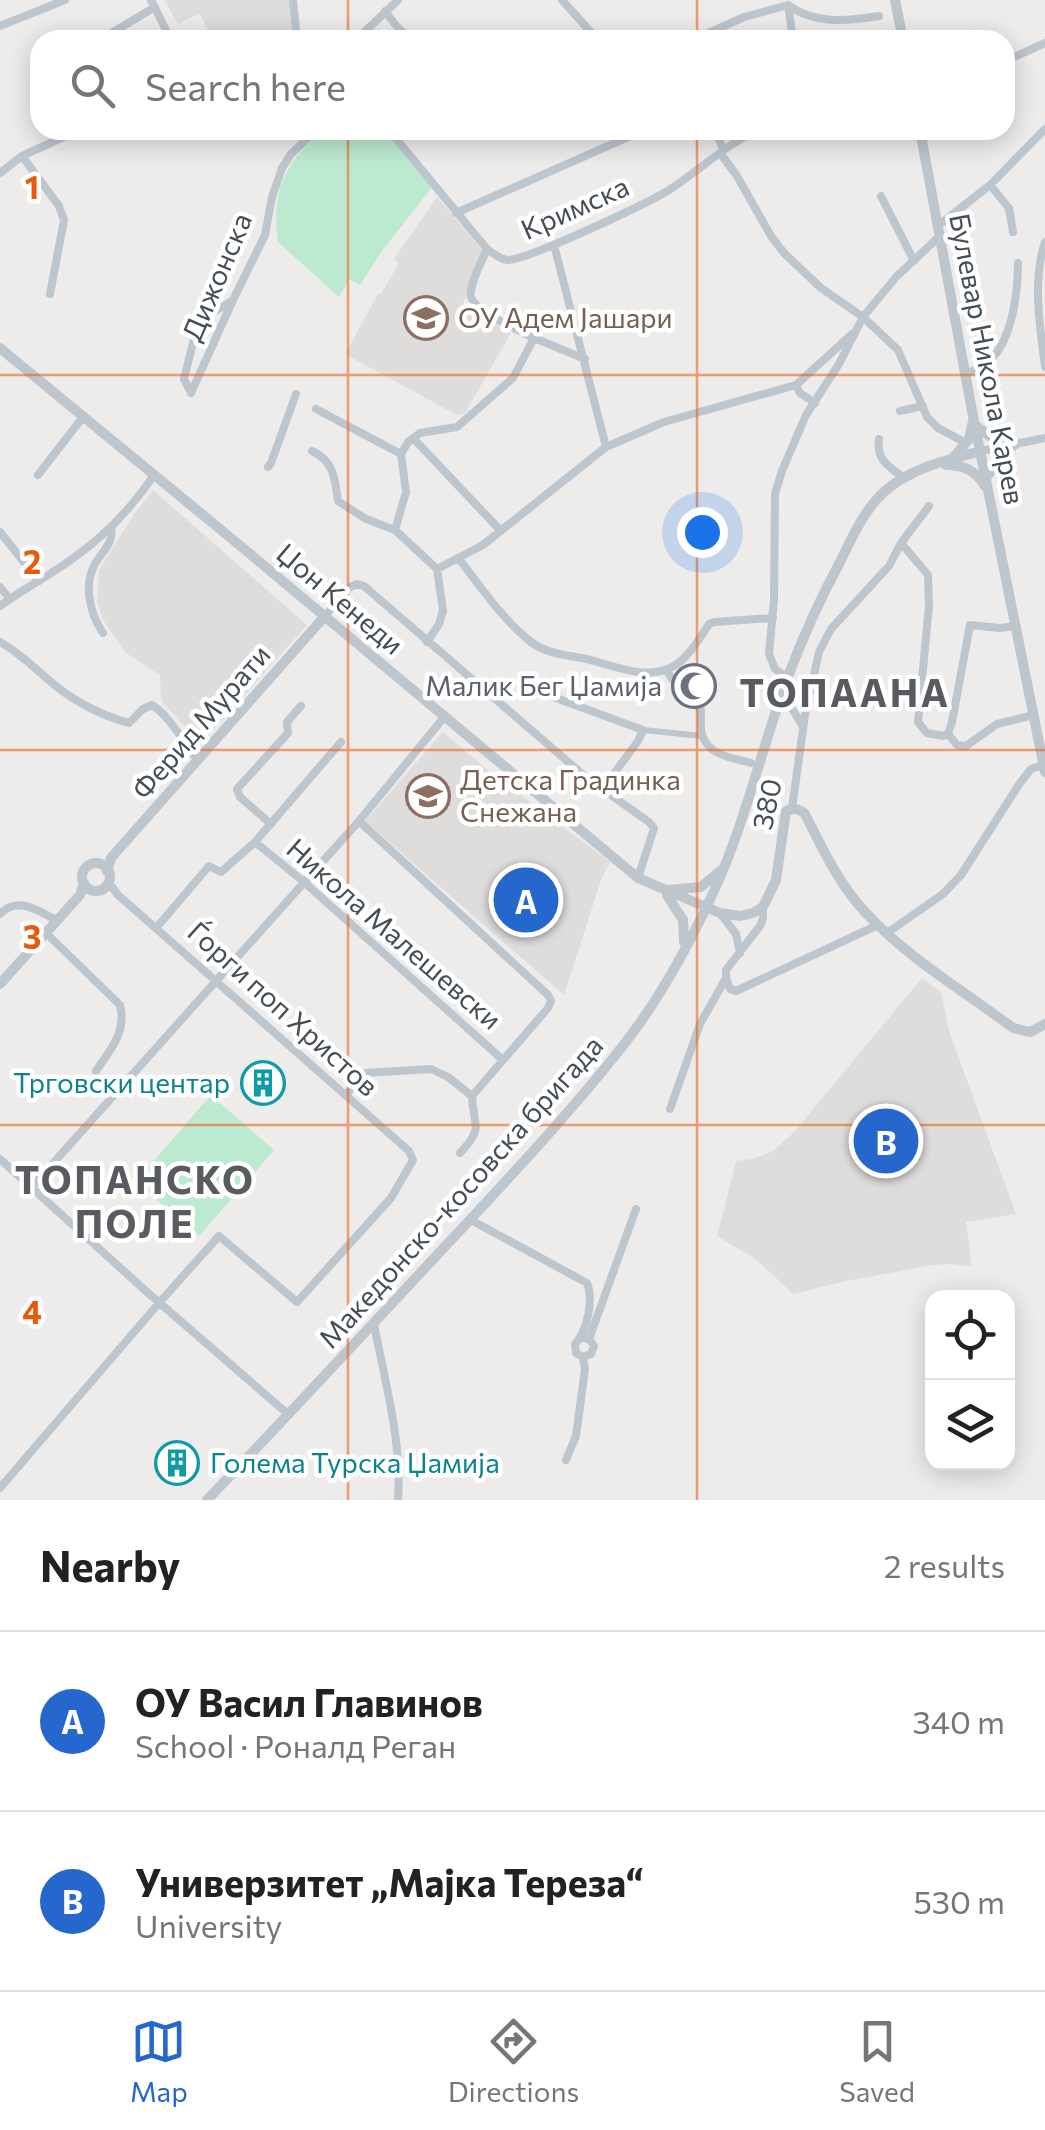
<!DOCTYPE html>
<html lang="en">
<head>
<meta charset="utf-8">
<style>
  body { margin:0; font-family:Commissioner,sans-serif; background:#f2f2f2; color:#222 }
  .controls { position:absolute; right:30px; bottom:30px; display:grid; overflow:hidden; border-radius:20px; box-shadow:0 5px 25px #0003 }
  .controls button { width:90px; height:90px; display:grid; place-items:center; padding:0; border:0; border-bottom:2px solid #e0e0e0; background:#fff; color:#222; font:50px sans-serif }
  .you { position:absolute; left:702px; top:532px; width:35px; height:35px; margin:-25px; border:8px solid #fff; border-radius:50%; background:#1a73e8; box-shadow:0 0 0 15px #1a73e833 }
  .badge { display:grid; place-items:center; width:65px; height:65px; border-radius:50%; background:#2667cd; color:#fff; font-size:32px; font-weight:700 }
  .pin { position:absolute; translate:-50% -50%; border:5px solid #fff; box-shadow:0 2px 10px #0006 }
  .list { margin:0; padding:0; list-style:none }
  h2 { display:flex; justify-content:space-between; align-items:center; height:130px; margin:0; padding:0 40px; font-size:42px }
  h2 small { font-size:32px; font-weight:400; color:#767676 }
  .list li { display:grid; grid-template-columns:65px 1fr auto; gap:30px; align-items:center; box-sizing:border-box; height:180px; padding:0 40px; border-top:2px solid #e0e0e0 }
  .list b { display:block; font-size:38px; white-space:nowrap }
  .list p { margin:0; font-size:32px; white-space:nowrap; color:#767676 }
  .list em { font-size:32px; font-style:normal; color:#767676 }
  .icon { flex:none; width:55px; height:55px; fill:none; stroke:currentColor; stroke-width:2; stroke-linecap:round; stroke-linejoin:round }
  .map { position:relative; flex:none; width:1045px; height:1500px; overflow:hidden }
  .search { position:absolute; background:#fff; box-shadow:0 5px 25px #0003; left:30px; right:30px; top:30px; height:110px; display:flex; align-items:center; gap:25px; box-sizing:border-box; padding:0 35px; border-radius:30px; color:#767676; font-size:38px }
  .sheet { height:490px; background:#fff }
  nav { display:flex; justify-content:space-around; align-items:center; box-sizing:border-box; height:140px; border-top:2px solid #e0e0e0; background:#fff; font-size:28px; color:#767676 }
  nav a { display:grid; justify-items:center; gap:5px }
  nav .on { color:#2667cd }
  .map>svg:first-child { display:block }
</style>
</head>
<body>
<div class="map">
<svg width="1045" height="1500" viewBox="0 0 1045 1500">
  <rect width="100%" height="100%" fill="#eeebeb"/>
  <path fill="#dfdddc" d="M 164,0 L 291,0 L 293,40 L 211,40 L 200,13 L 178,24 Z
    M 437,197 L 483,251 L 463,304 L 511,333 L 465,413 L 457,415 L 345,354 L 378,294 L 381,294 L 399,263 L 394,259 Z
    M 153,490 L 307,625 L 200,745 L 161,700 L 160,675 L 126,653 L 103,620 L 97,602 L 99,570 L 134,514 Z
    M 443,732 L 489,771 L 610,862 L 602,877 L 564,995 L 365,821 Z
    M 922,978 L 941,992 L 949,1031 L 1016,1214 L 966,1222 L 972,1267 L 953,1264 L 932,1265 L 842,1282 L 793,1294 L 757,1260 L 717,1236 L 736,1161 L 756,1158 L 773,1151 L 795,1131 Z"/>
  <path fill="#bcead0" d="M 323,130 L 385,130 L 433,186 L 382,251 L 360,285 L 349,279 L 339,297 L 278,242 C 271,191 284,164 323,130 Z
    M 211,1095 L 274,1150 L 199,1236 L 136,1181 Z"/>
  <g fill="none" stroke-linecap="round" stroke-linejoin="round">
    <path stroke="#bdc5cd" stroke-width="6" d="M 643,730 L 702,736"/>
    <path stroke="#bdc5cd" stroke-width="8" d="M 151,0 L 171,40
      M 293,0 L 297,40
      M 562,0 L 598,40
      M 788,5 C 816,25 847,21 879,16
      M 788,5 L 793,40
      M 385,11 C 391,18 397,30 406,34 C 413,37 419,35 427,40
      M 0,26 L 65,0
      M 100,40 L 155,7
      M 356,40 L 398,0
      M 693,40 L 744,17 L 788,5
      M 1005,61 L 1045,43
      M 35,70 L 40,69
      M 389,130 L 487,249 C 493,253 500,259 507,260 C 526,261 648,203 669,190 C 699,171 725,145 758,130
      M 714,130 L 724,150
      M 720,153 L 737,176 L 771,236 L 784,253 L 821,288 L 863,317 L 898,350 L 927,417 L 938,428 L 966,443
      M 22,156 L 59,206 L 64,220 L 50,294
      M 0,173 L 22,156 L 79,130
      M 990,185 L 1009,208 L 1013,232
      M 881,196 L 914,261
      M 456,213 L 644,130
      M 939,225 L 990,185 L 1045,129
      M 1045,242 C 1032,282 1040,326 1045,367
      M 554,245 L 606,447
      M 534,338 L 585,359
      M 965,374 C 973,371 981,368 987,363 C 1012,343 1018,293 1018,263
      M 796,385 L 800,393 L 815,403
      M 191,393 L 233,300 L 265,235 L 272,197 L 282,168 L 291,154 L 316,130
      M 191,393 L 184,379 L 194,339 L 205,318 L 230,302
      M 316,409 L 401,454 L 408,442 L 420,433 L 457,427 L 513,378 L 534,338 C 520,331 475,311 471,297 C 468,287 483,259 487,249
      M 900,411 L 923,406
      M 413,438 L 501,531
      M 879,439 C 876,461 889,466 904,478
      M 312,451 C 334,461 335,479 338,501 L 366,519 L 395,530 L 437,569 L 443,611 L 439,624 L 427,642
      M 981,451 L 1045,438
      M 268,467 L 271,463 L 296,394
      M 38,475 L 83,417
      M 395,530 L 406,492 L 401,454
      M 0,532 L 39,581
      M 901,543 L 928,575 L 929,605 L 918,722 L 927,733 L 943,736 L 948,734 L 952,722 L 970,625 L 999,628 L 1017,626
      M 459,559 C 481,587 503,620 531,642 C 548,655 571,655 591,660 C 622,669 660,685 686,656 C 695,647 702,635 709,624 L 714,622 L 773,618
      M 437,569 L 483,545 L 606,447 L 664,422 L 796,385 L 852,334
      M 0,587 L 10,599
      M 0,606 C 23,589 49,576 72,559 C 105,536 131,509 154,475
      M 325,616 L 350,587 L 357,584 L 364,586 L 588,779 L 649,822 L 654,828 L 638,878
      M 103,633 C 90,614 83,585 95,564 C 102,551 114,544 111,528
      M 0,642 C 22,654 38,672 57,687 C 78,703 103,716 129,723 L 143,709 L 152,705 C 170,716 183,742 197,759
      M 666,670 L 678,687 L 701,710 C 701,717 700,728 702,735 C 709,756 733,758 751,763
      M 788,678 L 775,669 L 769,654 L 774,599 L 775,494 L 782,471 L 806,415 L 839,364 L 863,317 L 896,277 L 941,235
      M 783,693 L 803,727
      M 545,694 L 643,730 L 638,741 L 602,790
      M 948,734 L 957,745 L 966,746 L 997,724 L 1034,715
      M 792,808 L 805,715 L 819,652 L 831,629 L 889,566 L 901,543 L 929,506
      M 359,821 L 548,995 L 551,1001 L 548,1008 L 472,1096
      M 271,824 L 240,797 L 237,789 L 288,733 L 287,722 L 301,706
      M 255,842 L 304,882 L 503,1060
      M 720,913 L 736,934 L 740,953
      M 0,914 C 18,896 37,910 56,920
      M 157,927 L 209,866 L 221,872 L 255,842 L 341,742
      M 45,932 L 120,1005 C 127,1032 110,1050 96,1071
      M 887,933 L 943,894 L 961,875 L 1020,783 L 1031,769 L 1043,765
      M 726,978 L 730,989 L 736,991 L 878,925
      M 346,1095 L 365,1073 L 431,1069 L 448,1077 L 472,1096 C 473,1126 485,1127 460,1153
      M 670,1109 L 700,1024 L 726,978 L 726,970 L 760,926 L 763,918 L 763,907
      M 0,1159 L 147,1292 L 289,1415
      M 31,1188 L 359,821 L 445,716
      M 471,1220 L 587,1283 C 594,1300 587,1331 575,1344 L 576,1353 L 583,1357 L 591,1354 L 594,1346 L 589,1339 L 581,1338
      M 374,1324 C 385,1383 402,1440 398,1500
      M 589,1339 L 636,1209
      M 566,1460 L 576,1436 L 585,1369 L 583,1357
      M 0,1488 L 159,1303 L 219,1236 L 297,1302 L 391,1198 L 413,1160 L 409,1151 L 118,895 L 109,883"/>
    <path stroke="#bdc5cd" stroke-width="10" d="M 895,0 L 903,40
      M 920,130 L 973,416 L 1045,772
      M 0,348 L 243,548 L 638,878 L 720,913 L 740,916 L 753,913 L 763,907 L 776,880 L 786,811 C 794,808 799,808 805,814 C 822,848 840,886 866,913 C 909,959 964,991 1013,1028 L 1030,1032 L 1045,1024
      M 975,425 L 991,437 L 1014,445
      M 953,458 L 969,439 L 973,421
      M 946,465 C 964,465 975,470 985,486
      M 986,478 L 1004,453 L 1014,445
      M82 877a14 14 0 1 1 28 0a14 14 0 1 1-28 0Z
      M 107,871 L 111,858 L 325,616
      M 669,890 L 701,887 L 720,871
      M 667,895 L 683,920 L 684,942
      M 0,984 L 80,895 L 84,883
      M 207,1500 C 280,1424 352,1346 424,1269 C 493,1195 563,1122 625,1043 C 660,998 689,945 713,893 C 745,824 761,750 787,679 C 802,639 820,599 840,562 C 852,538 864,510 884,492 C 910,468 947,460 981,451"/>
  </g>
  <path fill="none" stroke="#e8590c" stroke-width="2.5" stroke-opacity="0.55" d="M 348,0 L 348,40M 697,0 L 697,40M 348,130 L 348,1500M 697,130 L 697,1500M 0,375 L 1045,375M 0,750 L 1045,750M 0,1125 L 1045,1125"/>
  <defs>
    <g id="school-ring" transform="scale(2.25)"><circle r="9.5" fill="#fff" stroke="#8d6e63" stroke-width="1.5"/><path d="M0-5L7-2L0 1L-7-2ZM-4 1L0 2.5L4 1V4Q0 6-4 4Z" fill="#8d6e63"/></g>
    <g id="mosque-ring" transform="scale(2.25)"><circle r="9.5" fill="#fff" stroke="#6b7280" stroke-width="1.5"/><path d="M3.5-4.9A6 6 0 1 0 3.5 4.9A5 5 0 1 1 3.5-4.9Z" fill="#6b7280"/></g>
    <g id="building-ring" transform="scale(2.25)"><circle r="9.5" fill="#fff" stroke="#0f9aa8" stroke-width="1.5"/><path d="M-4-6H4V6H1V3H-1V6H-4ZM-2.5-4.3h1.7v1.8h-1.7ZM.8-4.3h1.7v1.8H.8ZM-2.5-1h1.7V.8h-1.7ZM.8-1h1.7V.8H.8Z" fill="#0f9aa8"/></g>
  </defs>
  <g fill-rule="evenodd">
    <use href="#school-ring" x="426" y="318"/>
    <use href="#mosque-ring" x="694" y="686"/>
    <use href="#school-ring" x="428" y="796"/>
    <use href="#building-ring" x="263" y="1083"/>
    <use href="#building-ring" x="177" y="1463"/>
  </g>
  <g text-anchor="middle" stroke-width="9" stroke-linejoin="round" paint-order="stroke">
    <g font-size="28" fill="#454e57" stroke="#fff">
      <text transform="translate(575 208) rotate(-24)" y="10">Кримска</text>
      <text transform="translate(217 277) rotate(-67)" y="10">Дижонска</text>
      <text transform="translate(987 359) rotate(79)" y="10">Булевар Никола Карев</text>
      <text transform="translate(340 599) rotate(40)" y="10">Џон Кенеди</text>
      <text transform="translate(201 722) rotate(-49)" y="10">Ферид Мурати</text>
      <text transform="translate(767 804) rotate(-78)" y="10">380</text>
      <text transform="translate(394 934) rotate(41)" y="10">Никола Малешевски</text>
      <text transform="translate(283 1009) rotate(42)" y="10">Ѓорги поп Христов</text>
      <text transform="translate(461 1192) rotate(-48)" y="10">Македонско-косовска бригада</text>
    </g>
    <g font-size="28" fill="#785e54" stroke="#fff" text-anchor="start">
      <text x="458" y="328">ОУ Адем Јашари</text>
      <text x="460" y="790">Детска Градинка<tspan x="460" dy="32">Снежана</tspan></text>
    </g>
    <g font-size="28" fill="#5b616d" stroke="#fff" text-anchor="end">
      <text x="662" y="696">Малик Бег Џамија</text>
    </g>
    <g font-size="28" fill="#0d838f" stroke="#fff" text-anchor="end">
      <text x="230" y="1093">Трговски центар</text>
      <text x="210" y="1473" text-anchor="start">Голема Турска Џамија</text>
    </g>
    <g font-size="38" font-weight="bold" letter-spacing="2.5" fill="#595b60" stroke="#fff">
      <text x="845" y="707">ТОПААНА</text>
      <text x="135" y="1194">ТОПАНСКО<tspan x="135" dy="44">ПОЛЕ</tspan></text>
    </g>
  </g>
  <g font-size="32" text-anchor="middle" font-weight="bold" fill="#e8590c" stroke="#fff" stroke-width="9" stroke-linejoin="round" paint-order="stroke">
    <text x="32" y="199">1</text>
    <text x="32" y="574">2</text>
    <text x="32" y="949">3</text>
    <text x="32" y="1324">4</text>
  </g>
</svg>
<div class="controls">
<button><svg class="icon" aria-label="locate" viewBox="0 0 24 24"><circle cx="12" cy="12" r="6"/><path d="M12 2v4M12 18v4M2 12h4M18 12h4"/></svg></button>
<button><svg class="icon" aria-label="layers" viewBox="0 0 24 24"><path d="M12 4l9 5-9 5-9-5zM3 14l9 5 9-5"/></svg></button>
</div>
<div class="you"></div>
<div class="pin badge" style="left:526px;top:900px">A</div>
<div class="pin badge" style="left:886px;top:1141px">B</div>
<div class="search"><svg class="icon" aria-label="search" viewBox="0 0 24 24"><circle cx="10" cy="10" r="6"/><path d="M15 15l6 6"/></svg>Search here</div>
</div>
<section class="sheet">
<h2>Nearby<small>2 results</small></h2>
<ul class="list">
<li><span class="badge">A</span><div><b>ОУ Васил Главинов</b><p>School · Роналд Реган</p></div><em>340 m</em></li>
<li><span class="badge">B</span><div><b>Универзитет „Мајка Тереза“</b><p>University</p></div><em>530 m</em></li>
</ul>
</section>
<nav>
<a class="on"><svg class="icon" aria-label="map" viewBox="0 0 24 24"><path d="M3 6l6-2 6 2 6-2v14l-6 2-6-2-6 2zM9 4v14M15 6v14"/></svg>Map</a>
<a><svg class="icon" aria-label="directions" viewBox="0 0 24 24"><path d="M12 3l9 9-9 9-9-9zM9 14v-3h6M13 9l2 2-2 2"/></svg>Directions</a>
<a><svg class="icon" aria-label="saved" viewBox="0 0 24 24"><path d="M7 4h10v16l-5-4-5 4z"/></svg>Saved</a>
</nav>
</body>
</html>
